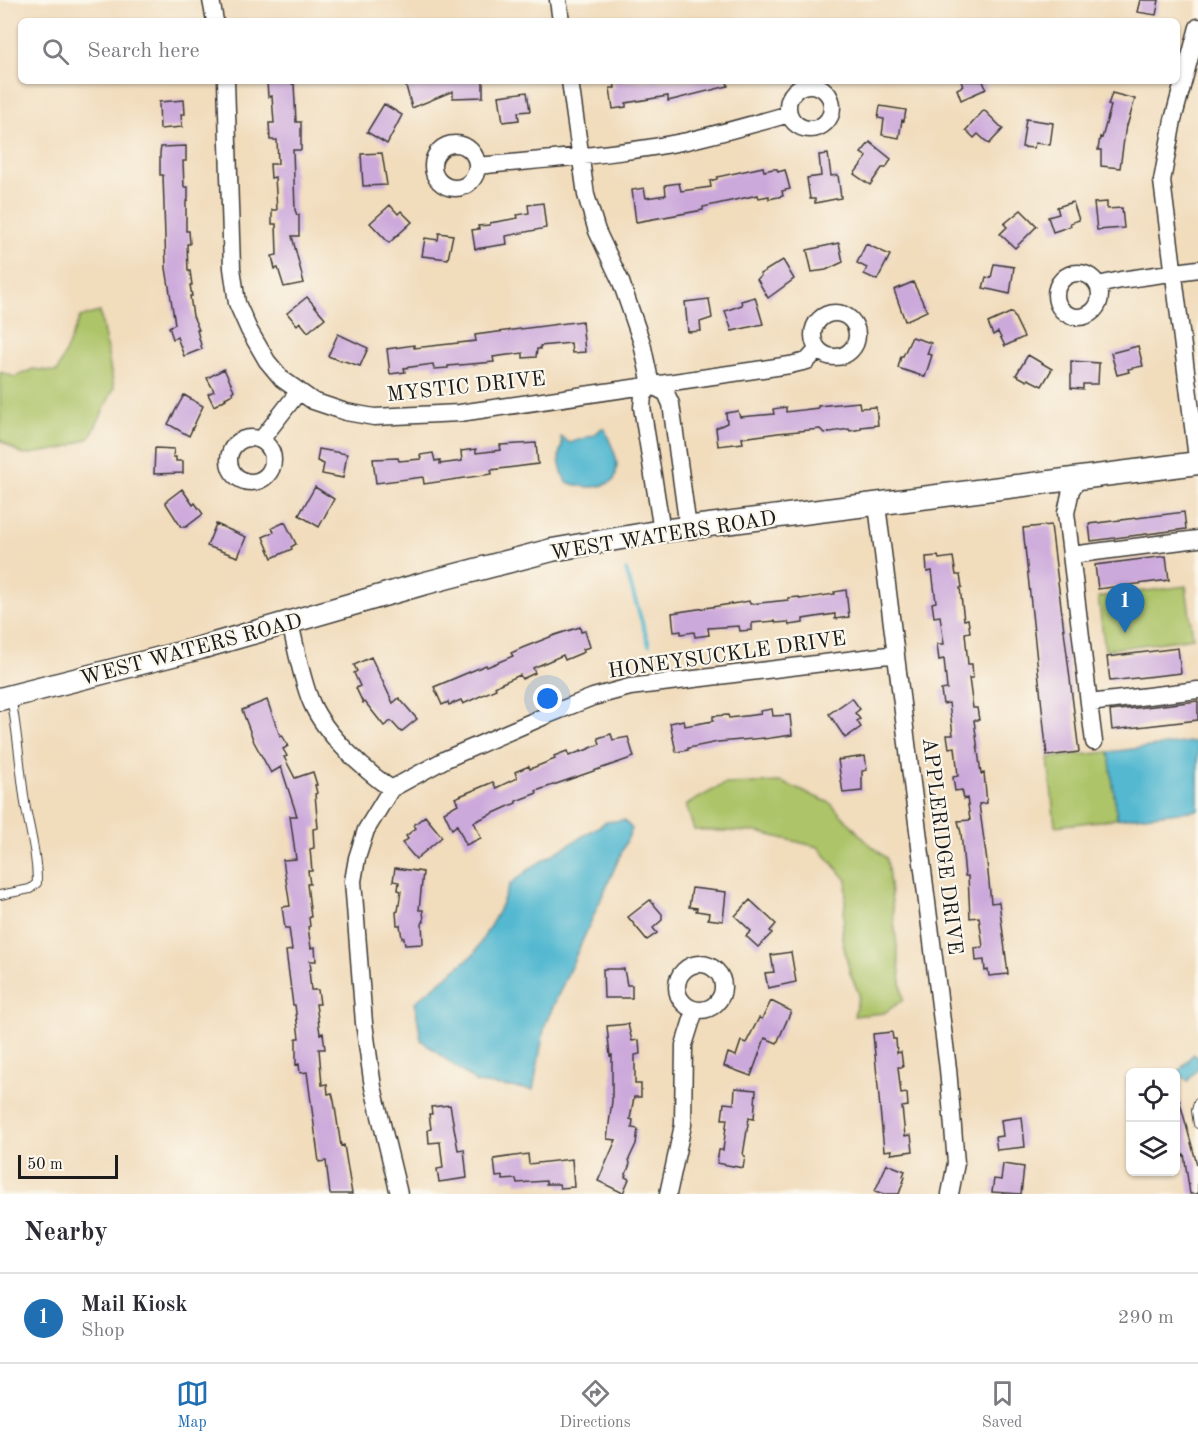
<!DOCTYPE html>
<html lang="en">
<head>
<meta charset="utf-8">
<style>
  body { margin:0; font-family:"Old Standard TT",serif; background:#f7f7f7; color:#2b2b33 }
  .controls { position:absolute; right:18px; bottom:18px; display:grid; overflow:hidden; border-radius:9px; box-shadow:0 2px 4px #0004 }
  .controls button { width:54px; height:54px; display:grid; place-items:center; padding:0; border:0; border-bottom:2px solid #e1e1e2; background:#fff; color:#2b2b33; font:30px sans-serif }
  .scale { position:absolute; left:18px; bottom:15px; width:100px; box-sizing:border-box; padding-left:6px; border:3px solid #1c1c1c; border-top:0; font-size:16px; line-height:21px; white-space:nowrap; color:#1c1c1c; -webkit-text-stroke:4px #fbf7ec; paint-order:stroke }
  .you { position:absolute; left:548px; top:699px; width:21px; height:21px; margin:-15px; border:4px solid #fff; border-radius:50%; background:#1a73e8; box-shadow:0 0 0 9px #1a73e833 }
  .badge { display:grid; place-items:center; width:39px; height:39px; border-radius:50%; background:#1f6fb2; color:#fff; font-size:20px; font-weight:700 }
  .pin { position:absolute; translate:-50% -50px; filter:drop-shadow(0 2px 3px #0008) }
  .pin::after { content:''; position:absolute; top:32px; width:21px; height:18px; background:inherit; clip-path:polygon(0 0,100% 0,50% 100%) }
  .list { margin:0; padding:0; list-style:none }
  h2 { display:flex; justify-content:space-between; align-items:center; height:78px; margin:0; padding:0 24px; font-size:26px }
  h2 small { font-size:20px; font-weight:400; color:#7c7c81 }
  .list li { display:grid; grid-template-columns:39px 1fr auto; gap:18px; align-items:center; box-sizing:border-box; height:90px; padding:0 24px; border-top:2px solid #e1e1e2 }
  .list b { display:block; font-size:22px; white-space:nowrap }
  .list p { margin:0; font-size:20px; white-space:nowrap; color:#7c7c81 }
  .list em { font-size:20px; font-style:normal; color:#7c7c81 }
  .icon { flex:none; width:33px; height:33px; fill:none; stroke:currentColor; stroke-width:2; stroke-linecap:round; stroke-linejoin:round }
  .map { position:relative; flex:none; width:1198px; height:1194px; overflow:hidden }
  .search { position:absolute; background:#fff; box-shadow:0 2px 4px #0004; left:18px; right:18px; top:18px; height:66px; display:flex; align-items:center; gap:15px; box-sizing:border-box; padding:0 21px; border-radius:9px; color:#7c7c81; font-size:22px }
  .sheet { height:168px; background:#fff }
  nav { display:flex; justify-content:space-around; align-items:center; box-sizing:border-box; height:84px; border-top:2px solid #e1e1e2; background:#fff; font-size:16px; color:#7c7c81 }
  nav a { display:grid; justify-items:center; gap:3px }
  nav .on { color:#1f6fb2 }
  .map>svg:first-child { display:block }
</style>
</head>
<body>
<div class="map">
<svg width="1198" height="1194" viewBox="0 0 1198 1194">
  <rect width="100%" height="100%" fill="#fbf7ec"/>
  <filter id="ink" filterUnits="userSpaceOnUse"><feTurbulence type="fractalNoise" baseFrequency=".0167" numOctaves="2"/><feDisplacementMap in="SourceGraphic" scale="12" xChannelSelector="R" yChannelSelector="G"/><feConvolveMatrix kernelMatrix="1 2 1 2 8 2 1 2 1" color-interpolation-filters="sRGB"/></filter>
  <filter id="wash" filterUnits="userSpaceOnUse"><feTurbulence type="fractalNoise" baseFrequency=".008" numOctaves="4" result="noise"/><feDisplacementMap in="SourceGraphic" scale="24" xChannelSelector="R" yChannelSelector="G"/><feGaussianBlur stdDeviation="1.35" result="paint"/><feColorMatrix in="noise" values="0 0 0 0 0 0 0 0 0 0 0 0 0 0 0 0 0 1.4 0 .05"/><feComposite in="paint" operator="in"/></filter>
  <g filter="url(#wash)">
    <rect width="100%" height="100%" fill="#f1dcbc"/>
    <path fill="#adc469" stroke="#647042" stroke-width="1.5" d="M 100,312 L 114,388 L 90,438 L 62,449 L 23,455 L 0,440 L 0,372 L 15,377 L 33,369 L 57,372 L 80,317 Z
      M 1186,586 L 1193,638 L 1105,650 L 1098,597 Z
      M 1109,752 L 1117,819 L 1055,826 L 1048,758 Z
      M 781,782 L 830,803 L 865,840 L 887,859 L 903,1000 L 884,1013 L 854,1016 L 859,994 L 850,973 L 842,938 L 847,880 L 818,847 L 757,832 L 694,830 L 686,805 L 724,784 Z"/>
    <path fill="#52b8d0" stroke="#376a76" stroke-width="1.5" d="M 602,428 L 605,429 C 611,448 622,459 614,480 C 598,490 584,488 566,482 C 561,472 556,456 562,446 L 561,437 L 570,443 L 594,435 Z
      M 1198,741 L 1198,810 L 1117,819 L 1109,752 Z
      M 624,820 L 632,829 L 545,1025 L 533,1090 L 477,1083 L 421,1040 L 415,1002 L 474,954 L 498,912 L 510,884 L 535,865 L 606,822 Z
      M 1193,1054 L 1198,1057 L 1198,1068 L 1188,1081 L 1178,1073 Z"/>
    <g fill="none" stroke-linecap="round" stroke-linejoin="round">
      <path stroke="#52b8d0" stroke-width="4" d="M 626,570 L 649,645"/>
    </g>
    <g id="blocks">
      <path fill="#cca9db" d="M 1140,0 L 1159,0 L 1156,15 L 1137,12 Z
        M 267,81 L 292,81 L 292,84 L 294,84 L 296,122 L 301,122 L 301,150 L 293,150 L 295,210 L 297,215 L 299,215 L 299,236 L 292,236 L 304,283 L 284,287 L 278,268 L 275,269 L 272,256 L 277,255 L 276,224 L 272,224 L 272,210 L 277,210 L 275,177 L 271,178 L 270,164 L 278,164 L 277,140 L 270,140 L 269,123 L 274,123 L 272,96 L 268,97 Z
        M 419,81 L 483,81 L 483,97 L 453,98 L 453,91 L 412,108 L 406,86 Z
        M 614,81 L 727,81 L 728,86 L 668,101 L 668,96 L 626,103 L 626,107 L 613,109 L 610,88 L 615,88 Z
        M 961,81 L 983,81 L 986,89 L 961,100 L 957,89 L 963,86 Z
        M 527,92 L 530,111 L 518,112 L 519,120 L 503,122 L 499,96 Z
        M 1112,93 L 1135,99 L 1127,126 L 1126,125 L 1120,168 L 1101,166 L 1101,150 L 1098,150 L 1100,137 L 1102,138 L 1111,106 L 1108,105 Z
        M 184,100 L 185,114 L 181,114 L 182,127 L 160,129 L 159,102 Z
        M 384,104 L 402,115 L 387,144 L 367,132 Z
        M 880,106 L 906,110 L 904,121 L 902,120 L 899,138 L 882,135 L 884,119 L 878,118 Z
        M 984,110 L 1003,129 L 989,144 L 978,134 L 974,138 L 966,130 Z
        M 1026,119 L 1053,123 L 1050,145 L 1035,143 L 1034,148 L 1022,147 Z
        M 870,142 L 891,159 L 886,168 L 882,168 L 870,185 L 854,174 L 867,157 L 861,153 Z
        M 186,146 L 186,161 L 183,161 L 184,187 L 188,187 L 188,200 L 186,201 L 186,231 L 189,231 L 190,244 L 187,244 L 188,271 L 190,271 L 192,285 L 190,285 L 192,296 L 190,296 L 193,316 L 199,330 L 197,330 L 202,349 L 184,356 L 177,337 L 173,339 L 169,327 L 175,324 L 166,268 L 163,175 L 160,175 L 160,153 L 161,147 Z
        M 382,153 L 387,185 L 363,186 L 361,154 Z
        M 828,154 L 831,176 L 838,175 L 841,198 L 815,203 L 815,199 L 810,199 L 807,178 L 821,176 L 819,155 Z
        M 763,167 L 764,171 L 773,169 L 777,169 L 778,172 L 785,170 L 790,189 L 782,191 L 783,196 L 769,199 L 769,196 L 759,198 L 758,195 L 703,207 L 703,210 L 636,222 L 632,190 L 644,188 L 646,198 L 666,195 L 665,185 L 679,183 L 681,191 L 711,187 L 710,181 L 717,179 L 717,177 Z
        M 1073,202 L 1079,220 L 1070,223 L 1071,226 L 1053,232 L 1048,217 L 1059,214 L 1057,207 Z
        M 1107,202 L 1107,209 L 1122,208 L 1124,228 L 1097,230 L 1094,203 Z
        M 543,203 L 546,228 L 506,236 L 507,244 L 475,249 L 472,230 L 479,229 L 478,226 L 490,225 L 490,223 L 518,218 L 517,215 L 529,213 L 528,205 Z
        M 390,205 L 398,214 L 401,211 L 412,222 L 389,243 L 370,223 Z
        M 1021,210 L 1037,226 L 1015,248 L 1000,234 L 1007,227 L 1004,224 Z
        M 439,233 L 453,235 L 448,259 L 422,256 L 425,238 L 438,240 Z
        M 839,243 L 843,262 L 826,270 L 812,272 L 807,250 Z
        M 866,244 L 890,255 L 877,280 L 864,274 L 867,268 L 857,263 Z
        M 783,260 L 794,279 L 768,298 L 757,279 L 761,276 L 760,274 Z
        M 994,264 L 1014,267 L 1010,294 L 983,288 L 986,277 L 991,278 Z
        M 913,282 L 927,311 L 905,321 L 894,290 Z
        M 307,297 L 325,318 L 308,332 L 300,322 L 297,325 L 287,313 Z
        M 755,297 L 763,324 L 732,331 L 725,311 L 742,305 L 741,301 Z
        M 709,299 L 712,318 L 700,322 L 701,331 L 688,332 L 685,302 Z
        M 1012,312 L 1024,337 L 1005,346 L 998,332 L 993,335 L 988,323 Z
        M 582,321 L 585,352 L 572,353 L 571,343 L 540,346 L 540,349 L 537,349 L 536,357 L 523,358 L 523,353 L 493,357 L 494,362 L 448,366 L 448,368 L 434,369 L 433,364 L 404,368 L 405,372 L 390,374 L 387,349 L 414,345 L 414,348 L 476,341 L 475,335 Z
        M 338,334 L 368,348 L 360,366 L 341,360 L 341,361 L 328,356 Z
        M 912,337 L 931,343 L 927,354 L 932,355 L 925,377 L 898,368 L 901,356 L 903,356 Z
        M 1138,346 L 1143,366 L 1128,369 L 1129,372 L 1117,375 L 1111,353 Z
        M 1028,355 L 1052,369 L 1042,386 L 1028,379 L 1027,381 L 1016,375 Z
        M 1071,361 L 1099,363 L 1098,384 L 1083,384 L 1083,389 L 1071,388 Z
        M 224,369 L 234,390 L 232,392 L 233,394 L 225,398 L 226,399 L 214,406 L 208,394 L 214,391 L 207,378 Z
        M 184,395 L 203,406 L 189,436 L 168,424 Z
        M 859,402 L 860,408 L 876,407 L 878,425 L 861,427 L 861,429 L 850,431 L 849,429 L 824,433 L 820,429 L 778,433 L 742,438 L 743,443 L 718,446 L 716,428 L 727,423 L 726,413 L 738,411 L 740,417 L 774,414 L 773,409 L 786,407 L 786,412 L 818,408 L 818,406 Z
        M 536,443 L 538,464 L 491,470 L 492,474 L 424,484 L 423,477 L 376,483 L 373,459 L 398,458 L 399,461 L 421,459 L 420,455 L 433,453 L 435,461 L 440,460 L 440,464 L 462,461 L 461,451 L 476,449 L 476,453 L 501,450 L 500,445 Z
        M 155,448 L 174,449 L 173,457 L 176,457 L 176,461 L 183,461 L 183,473 L 154,474 Z
        M 319,449 L 347,454 L 343,478 L 322,474 L 324,464 L 317,461 Z
        M 315,487 L 334,499 L 319,527 L 299,515 Z
        M 182,489 L 193,505 L 195,503 L 203,514 L 186,527 L 181,527 L 165,502 Z
        M 1184,512 L 1186,529 L 1091,541 L 1089,524 Z
        M 285,522 L 296,544 L 291,547 L 292,549 L 272,558 L 263,537 L 274,532 L 272,528 Z
        M 216,524 L 246,537 L 238,557 L 207,546 Z
        M 1051,525 L 1079,752 L 1047,756 L 1023,528 Z
        M 938,556 L 939,559 L 953,557 L 956,575 L 960,575 L 962,587 L 960,588 L 964,620 L 968,619 L 970,632 L 965,633 L 968,664 L 972,664 L 973,678 L 969,678 L 973,708 L 977,708 L 979,720 L 974,720 L 981,774 L 984,773 L 987,803 L 979,804 L 987,862 L 991,903 L 999,902 L 1008,974 L 989,976 L 988,970 L 985,971 L 984,960 L 976,961 L 975,948 L 983,947 L 979,917 L 970,918 L 968,876 L 965,876 L 961,833 L 958,821 L 970,820 L 967,798 L 964,799 L 962,790 L 955,791 L 953,777 L 958,776 L 955,747 L 949,748 L 947,735 L 953,735 L 949,703 L 943,704 L 941,690 L 947,689 L 944,659 L 939,660 L 937,644 L 944,644 L 940,616 L 934,617 L 932,603 L 936,602 L 932,571 L 927,572 L 926,557 Z
        M 1166,556 L 1169,580 L 1098,589 L 1095,565 Z
        M 846,590 L 849,617 L 835,619 L 835,614 L 803,619 L 803,623 L 789,625 L 788,622 L 776,623 L 775,621 L 752,623 L 752,630 L 740,631 L 739,626 L 708,628 L 709,635 L 695,637 L 694,632 L 681,634 L 681,631 L 674,632 L 672,613 L 738,603 L 749,601 L 750,604 L 788,600 L 788,598 L 799,597 L 800,599 L 835,594 L 834,592 Z
        M 580,627 L 581,632 L 585,631 L 590,647 L 583,649 L 584,652 L 565,660 L 563,655 L 533,668 L 535,673 L 522,679 L 520,675 L 500,684 L 495,687 L 496,689 L 463,704 L 461,700 L 449,705 L 448,702 L 442,705 L 434,687 L 486,665 L 487,667 L 513,656 L 511,653 L 522,648 L 555,635 Z
        M 1178,648 L 1181,673 L 1110,681 L 1107,657 Z
        M 371,657 L 393,703 L 399,698 L 417,719 L 401,732 L 391,721 L 384,726 L 365,702 L 363,703 L 356,688 L 360,686 L 354,673 L 357,671 L 354,665 Z
        M 852,698 L 860,709 L 855,713 L 860,719 L 857,721 L 861,727 L 845,738 L 829,714 Z
        M 267,700 L 280,736 L 282,735 L 288,746 L 283,749 L 287,756 L 284,757 L 295,778 L 313,772 L 317,785 L 315,785 L 317,793 L 315,794 L 318,828 L 313,829 L 314,848 L 310,849 L 312,871 L 308,871 L 310,884 L 307,884 L 311,917 L 309,918 L 310,926 L 308,927 L 311,948 L 315,947 L 316,961 L 310,961 L 311,970 L 309,970 L 311,990 L 318,990 L 320,1004 L 316,1004 L 320,1034 L 323,1033 L 325,1049 L 319,1049 L 322,1085 L 327,1084 L 328,1094 L 332,1093 L 334,1101 L 341,1146 L 344,1145 L 352,1194 L 330,1194 L 326,1161 L 319,1162 L 307,1072 L 300,1073 L 299,1064 L 296,1065 L 296,1038 L 299,1038 L 295,1005 L 293,1005 L 286,951 L 292,950 L 289,928 L 285,928 L 282,907 L 290,906 L 283,860 L 296,859 L 290,816 L 297,816 L 281,767 L 271,773 L 254,742 L 242,710 Z
        M 1198,701 L 1198,720 L 1112,730 L 1110,711 Z
        M 772,709 L 773,716 L 790,715 L 792,735 L 764,739 L 764,738 L 718,742 L 688,748 L 688,750 L 676,752 L 670,723 L 684,720 L 685,726 L 713,721 L 713,716 L 728,715 L 729,718 L 761,714 L 760,711 Z
        M 611,734 L 613,740 L 628,737 L 634,757 L 536,791 L 537,793 L 516,801 L 516,803 L 474,822 L 481,838 L 466,845 L 457,825 L 452,829 L 444,812 L 458,804 L 455,798 L 493,782 L 496,788 L 517,778 L 515,772 L 529,766 L 530,769 L 555,759 L 554,756 L 567,751 L 569,756 L 581,751 L 581,752 L 600,744 L 598,738 Z
        M 865,756 L 867,770 L 862,771 L 862,791 L 843,793 L 838,760 Z
        M 425,816 L 442,837 L 416,859 L 402,843 L 408,839 L 406,836 L 416,828 L 414,825 Z
        M 395,868 L 423,872 L 419,910 L 423,910 L 424,922 L 422,922 L 423,944 L 405,945 L 404,938 L 402,938 L 400,925 L 397,925 L 396,912 L 398,911 L 401,891 L 398,890 L 399,882 L 393,881 Z
        M 692,888 L 726,892 L 723,921 L 708,919 L 709,913 L 696,911 L 697,908 L 689,907 Z
        M 650,900 L 662,914 L 662,920 L 653,928 L 657,933 L 647,940 L 628,917 Z
        M 750,900 L 776,924 L 770,931 L 772,933 L 758,947 L 746,936 L 751,931 L 735,916 Z
        M 791,952 L 796,982 L 768,988 L 765,973 L 774,972 L 771,955 Z
        M 603,969 L 624,969 L 627,985 L 632,985 L 632,998 L 604,998 Z
        M 771,1001 L 791,1011 L 777,1043 L 765,1038 L 751,1076 L 724,1066 L 728,1053 L 736,1056 L 741,1041 L 746,1043 L 759,1018 L 762,1019 Z
        M 628,1024 L 632,1041 L 639,1040 L 640,1054 L 635,1055 L 635,1084 L 641,1084 L 641,1097 L 634,1097 L 630,1119 L 633,1120 L 632,1128 L 638,1129 L 636,1144 L 629,1159 L 630,1164 L 625,1177 L 629,1179 L 623,1193 L 598,1181 L 616,1140 L 607,1139 L 612,1101 L 612,1055 L 610,1056 L 607,1026 Z
        M 892,1032 L 893,1039 L 896,1039 L 897,1053 L 901,1052 L 903,1067 L 898,1067 L 901,1094 L 907,1093 L 908,1106 L 902,1107 L 905,1136 L 911,1135 L 913,1151 L 891,1154 L 892,1150 L 884,1151 L 873,1034 Z
        M 735,1088 L 756,1090 L 754,1119 L 749,1118 L 743,1155 L 745,1156 L 743,1168 L 717,1163 L 719,1150 L 723,1150 L 727,1119 L 722,1119 L 724,1103 L 734,1104 Z
        M 1179,1099 L 1198,1168 L 1198,1194 L 1190,1194 L 1184,1154 L 1176,1157 L 1176,1100 Z
        M 450,1105 L 458,1150 L 464,1149 L 467,1178 L 439,1182 L 437,1169 L 443,1168 L 440,1142 L 429,1143 L 428,1130 L 431,1129 L 429,1114 L 432,1114 L 431,1107 Z
        M 1022,1117 L 1025,1147 L 997,1150 L 995,1137 L 1003,1136 L 1001,1120 Z
        M 528,1154 L 529,1164 L 572,1159 L 574,1187 L 560,1188 L 559,1184 L 546,1184 L 546,1181 L 517,1183 L 516,1179 L 503,1180 L 503,1176 L 496,1177 L 494,1159 Z
        M 887,1164 L 905,1171 L 903,1176 L 905,1177 L 899,1194 L 884,1194 L 875,1191 Z
        M 1003,1164 L 1024,1167 L 1021,1194 L 992,1192 L 994,1179 L 1001,1180 Z"/>
    </g>
  </g>
  <g filter="url(#ink)">
    <use href="#blocks" fill-opacity="0" stroke="#3c3934" stroke-width="1.5"/>
    <g fill="none" stroke-linecap="round" stroke-linejoin="round">
      <g stroke="#3c3934" stroke-width="10">
        <path id="lane" d="M 0,895 L 30,889 L 37,883 C 37,857 31,834 26,809 C 20,772 18,734 11,697
          M 1198,1103 L 1196,1111 L 1198,1124"/>
      </g>
      <g stroke="#3c3934" stroke-width="19">
        <path id="street" d="M 211,0 L 215,21
          M 558,0 L 561,21
          M 1198,27 L 1173,120 L 1162,181 L 1198,466
          M 226,81 L 232,268 L 237,303 L 249,330 L 267,361 L 282,379 L 313,401 L 346,412 L 374,417 L 460,413 L 790,365 L 807,361 L 818,349
          M 570,81 L 586,195 L 597,231 L 621,282 L 642,343 L 651,385 L 643,396 L 642,407 L 662,531
          M788 107a22 22 0 1 1 44 0a22 22 0 1 1-44 0Z
          M433 166a22 22 0 1 1 44 0a22 22 0 1 1-44 0Z
          M 477,166 C 547,159 618,155 687,141 C 721,133 755,124 789,114
          M1056 295a22 22 0 1 1 44 0a22 22 0 1 1-44 0Z
          M 1098,285 L 1121,280 L 1198,269
          M813 335a22 22 0 1 1 44 0a22 22 0 1 1-44 0Z
          M 651,385 L 666,393 L 671,404 L 688,528
          M229 460a22 22 0 1 1 44 0a22 22 0 1 1-44 0Z
          M 261,440 L 299,391
          M 1079,478 L 1071,490 L 1066,513 L 1089,703 L 1198,690
          M 877,505 L 948,1069 L 956,1163 L 950,1194
          M 1071,555 L 1198,539
          M 290,623 C 296,647 302,682 312,704 C 326,735 363,769 391,789
          M 1089,703 L 1094,742
          M677 987a23 23 0 1 1 46 0a23 23 0 1 1-46 0Z
          M 399,1194 L 373,1087 L 364,1023 L 353,881 L 357,858 L 366,830 L 391,789 L 446,759 L 545,716 L 593,697 L 630,687 L 654,684 L 896,654
          M 668,1194 L 683,1125 L 684,1045 L 695,1010"/>
      </g>
      <g stroke="#3c3934" stroke-width="25">
        <path id="secondary" d="M 0,699 L 200,648 L 422,584 L 552,550 L 662,531 L 1198,463"/>
      </g>
      <use href="#lane" stroke="#fff" stroke-width="8"/>
      <use href="#street" stroke="#fff" stroke-width="16"/>
      <use href="#secondary" stroke="#fff" stroke-width="22"/>
    </g>
  </g>
  <g text-anchor="middle" stroke-width="4.5" stroke-linejoin="round" paint-order="stroke">
    <g font-size="21" fill="#1c1c1c" stroke="#fbf7ec">
      <text transform="translate(466 386) rotate(-6)" y="7">MYSTIC DRIVE</text>
      <text transform="translate(663 535) rotate(-9)" y="7">WEST WATERS ROAD</text>
      <text transform="translate(191 649) rotate(-15)" y="7">WEST WATERS ROAD</text>
      <text transform="translate(727 654) rotate(-8)" y="7">HONEYSUCKLE DRIVE</text>
      <text transform="translate(943 846) rotate(83)" y="7">APPLERIDGE DRIVE</text>
    </g>
  </g>
</svg>
<div class="controls">
<button><svg class="icon" aria-label="locate" viewBox="0 0 24 24"><circle cx="12" cy="12" r="6"/><path d="M12 2v4M12 18v4M2 12h4M18 12h4"/></svg></button>
<button><svg class="icon" aria-label="layers" viewBox="0 0 24 24"><path d="M12 4l9 5-9 5-9-5zM3 14l9 5 9-5"/></svg></button>
</div>
<div class="scale">50 m</div>
<div class="you"></div>
<div class="pin badge" style="left:1125px;top:633px">1</div>
<div class="search"><svg class="icon" aria-label="search" viewBox="0 0 24 24"><circle cx="10" cy="10" r="6"/><path d="M15 15l6 6"/></svg>Search here</div>
</div>
<section class="sheet">
<h2>Nearby<small></small></h2>
<ul class="list">
<li><span class="badge">1</span><div><b>Mail Kiosk</b><p>Shop</p></div><em>290 m</em></li>
</ul>
</section>
<nav>
<a class="on"><svg class="icon" aria-label="map" viewBox="0 0 24 24"><path d="M3 6l6-2 6 2 6-2v14l-6 2-6-2-6 2zM9 4v14M15 6v14"/></svg>Map</a>
<a><svg class="icon" aria-label="directions" viewBox="0 0 24 24"><path d="M12 3l9 9-9 9-9-9zM9 14v-3h6M13 9l2 2-2 2"/></svg>Directions</a>
<a><svg class="icon" aria-label="saved" viewBox="0 0 24 24"><path d="M7 4h10v16l-5-4-5 4z"/></svg>Saved</a>
</nav>
</body>
</html>
